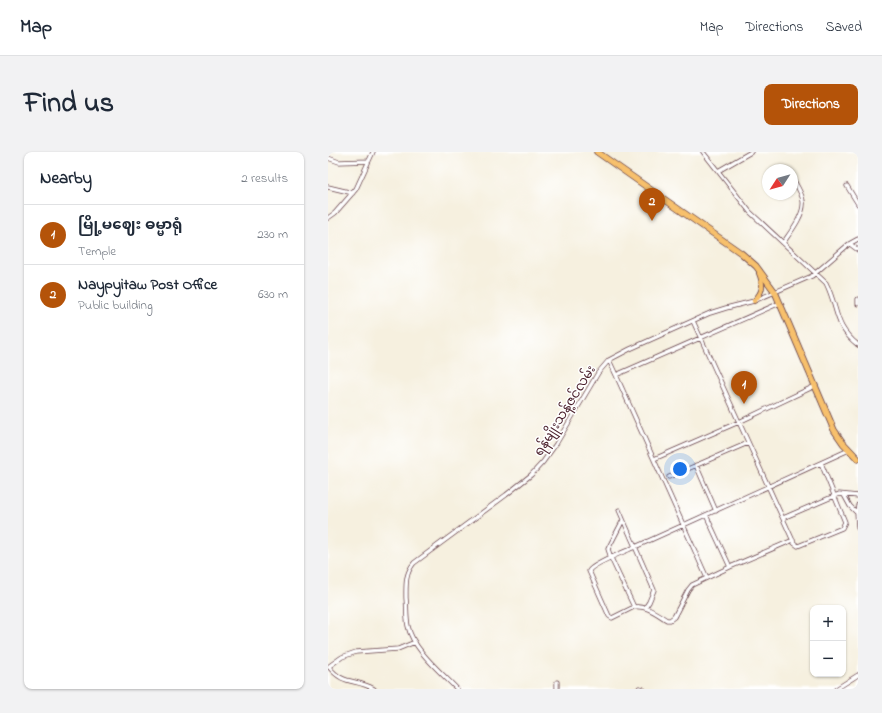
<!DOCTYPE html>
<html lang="en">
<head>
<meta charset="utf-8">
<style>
  body { margin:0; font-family:"Indie Flower","Noto Sans Myanmar",sans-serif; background:#f2f2f3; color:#1f2937 }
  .controls { position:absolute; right:12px; bottom:12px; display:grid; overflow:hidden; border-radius:8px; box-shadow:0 1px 3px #0004 }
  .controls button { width:36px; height:36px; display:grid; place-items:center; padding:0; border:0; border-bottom:1px solid #e0e1e3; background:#fff; color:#1f2937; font:20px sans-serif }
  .compass { position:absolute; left:434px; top:12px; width:36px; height:36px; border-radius:50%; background:#fff; box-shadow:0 1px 3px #0004; rotate:234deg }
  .you { position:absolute; left:352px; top:317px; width:14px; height:14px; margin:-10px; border:3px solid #fff; border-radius:50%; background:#1a73e8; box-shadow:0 0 0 6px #1a73e833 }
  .badge { display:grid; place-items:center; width:26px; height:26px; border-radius:50%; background:#b45309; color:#fff; font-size:13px; font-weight:700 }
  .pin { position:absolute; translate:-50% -33px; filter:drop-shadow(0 1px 2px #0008) }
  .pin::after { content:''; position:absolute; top:21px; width:14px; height:12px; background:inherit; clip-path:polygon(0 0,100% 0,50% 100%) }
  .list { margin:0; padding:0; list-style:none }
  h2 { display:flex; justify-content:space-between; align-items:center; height:52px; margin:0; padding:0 16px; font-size:17px }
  h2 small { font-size:13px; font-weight:400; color:#747a83 }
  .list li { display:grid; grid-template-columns:26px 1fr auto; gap:12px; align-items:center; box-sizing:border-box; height:60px; padding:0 16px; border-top:1px solid #e0e1e3 }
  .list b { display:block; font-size:15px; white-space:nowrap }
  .list p { margin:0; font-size:13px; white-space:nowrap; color:#747a83 }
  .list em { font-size:13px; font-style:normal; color:#747a83 }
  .map { position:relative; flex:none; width:530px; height:537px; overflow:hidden; border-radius:8px }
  header { display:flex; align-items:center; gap:24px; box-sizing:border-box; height:56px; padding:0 20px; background:#fff; border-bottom:1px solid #e0e1e3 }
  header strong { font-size:19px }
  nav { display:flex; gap:22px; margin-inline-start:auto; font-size:14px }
  .intro { display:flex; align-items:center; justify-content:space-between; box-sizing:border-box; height:96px; padding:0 24px }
  h1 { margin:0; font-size:28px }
  .button { padding:10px 18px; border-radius:8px; background:#b45309; color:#fff; font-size:14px; font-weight:700 }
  main { display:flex; gap:24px; padding:0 24px }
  aside { flex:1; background:#fff; border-radius:8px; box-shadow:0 1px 3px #0004 }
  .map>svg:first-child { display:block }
</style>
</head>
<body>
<header>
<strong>Map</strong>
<nav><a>Map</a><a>Directions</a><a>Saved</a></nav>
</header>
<div class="intro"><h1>Find us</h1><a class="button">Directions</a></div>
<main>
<aside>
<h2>Nearby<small>2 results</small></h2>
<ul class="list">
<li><span class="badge">1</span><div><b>မြို့မဈေး ဓမ္မာရုံ</b><p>Temple</p></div><em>230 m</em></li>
<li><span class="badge">2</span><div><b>Naypyitaw Post Office</b><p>Public building</p></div><em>630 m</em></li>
</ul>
</aside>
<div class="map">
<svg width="530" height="537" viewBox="0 0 530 537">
  <rect width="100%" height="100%" fill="#fff"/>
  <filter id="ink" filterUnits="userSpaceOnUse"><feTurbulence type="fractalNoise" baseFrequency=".025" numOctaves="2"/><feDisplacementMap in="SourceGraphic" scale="8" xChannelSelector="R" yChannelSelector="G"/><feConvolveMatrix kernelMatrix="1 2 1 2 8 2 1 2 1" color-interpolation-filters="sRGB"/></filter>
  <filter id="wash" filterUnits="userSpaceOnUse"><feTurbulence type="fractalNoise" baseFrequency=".012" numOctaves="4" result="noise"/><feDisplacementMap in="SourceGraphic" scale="16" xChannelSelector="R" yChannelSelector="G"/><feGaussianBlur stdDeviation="0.9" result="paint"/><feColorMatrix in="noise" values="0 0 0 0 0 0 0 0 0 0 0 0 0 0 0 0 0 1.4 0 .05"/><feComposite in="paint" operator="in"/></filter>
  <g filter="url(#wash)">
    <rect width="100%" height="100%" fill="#f6f0df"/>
  </g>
  <g filter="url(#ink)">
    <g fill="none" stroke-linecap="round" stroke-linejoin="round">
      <g stroke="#643e46" stroke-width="5">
        <path id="minor" d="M 375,0 L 422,60 L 498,131 C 511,157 505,173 530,193
          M 0,6 L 11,10 L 41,9
          M 390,19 L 423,0
          M 519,34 L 530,52
          M 0,35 L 25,41
          M 0,66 L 7,61 L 28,37 L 45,0
          M 455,91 C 462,81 477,62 475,49 C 474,41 469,34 465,27
          M 522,92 L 530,98
          M 530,147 L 530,152
          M 365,169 L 466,391 L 470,394 L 514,376 L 517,370 L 493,311
          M 281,208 L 288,223 L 452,151
          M 288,223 L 379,426
          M 326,307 L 411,270 L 487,234
          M 368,313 L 388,359
          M 341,325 L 420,291
          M 516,343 L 522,354 L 529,361
          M 530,353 L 529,361 L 530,376
          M 291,358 L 326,438 L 321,450 L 317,456
          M 378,363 L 402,415
          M 455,366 L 511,342 L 530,344
          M 295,368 L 280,397 L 283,406 L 306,455 L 284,466 L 281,464 L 261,419 C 264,412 298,399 307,395 L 521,298
          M 306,455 C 318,453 329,462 339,468 L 342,468 L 346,465 L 360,438 L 364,433 L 402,415 L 465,388
          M 0,515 L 14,505 L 28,500 L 70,497 L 87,490
          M 1,515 C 16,534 27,526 46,537
          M 311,536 L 315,537
          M 129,537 C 113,520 85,498 80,474 C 78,465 79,455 78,446 C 78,432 77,422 86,411 L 178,343 L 203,323 L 215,310 L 228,292 L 270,221 L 281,208 L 302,197 L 382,161 L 398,156 L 426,149 L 484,124 L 521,92 L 530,87
          M 229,537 L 229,530
          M 508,537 L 530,523"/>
      </g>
      <g stroke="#643e46" stroke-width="6">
        <path id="major" d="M 426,149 C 435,140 436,133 431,121"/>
      </g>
      <g stroke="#643e46" stroke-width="7">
        <path id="highway" d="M 269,0 L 413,101 L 428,114 L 447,140 L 506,278 L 515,291 L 530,307"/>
      </g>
      <use href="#minor" stroke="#fff" stroke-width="3.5"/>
      <use href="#major" stroke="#f7c06c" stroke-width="4.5"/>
      <use href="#highway" stroke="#f7c06c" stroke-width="5.5"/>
    </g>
  </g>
  <g text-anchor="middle" stroke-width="3" stroke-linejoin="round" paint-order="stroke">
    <g font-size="13" fill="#4a1f2b" stroke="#fff">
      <text transform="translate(236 258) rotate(-58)" y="5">ရန်မျိုးသန့်ဇင်လမ်း</text>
    </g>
  </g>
</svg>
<div class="controls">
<button>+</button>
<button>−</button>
</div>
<svg class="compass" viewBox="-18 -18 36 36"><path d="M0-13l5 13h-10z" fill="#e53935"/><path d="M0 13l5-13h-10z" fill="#747a83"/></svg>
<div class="you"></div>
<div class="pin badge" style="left:416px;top:252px">1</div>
<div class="pin badge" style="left:324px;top:69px">2</div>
</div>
</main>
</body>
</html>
